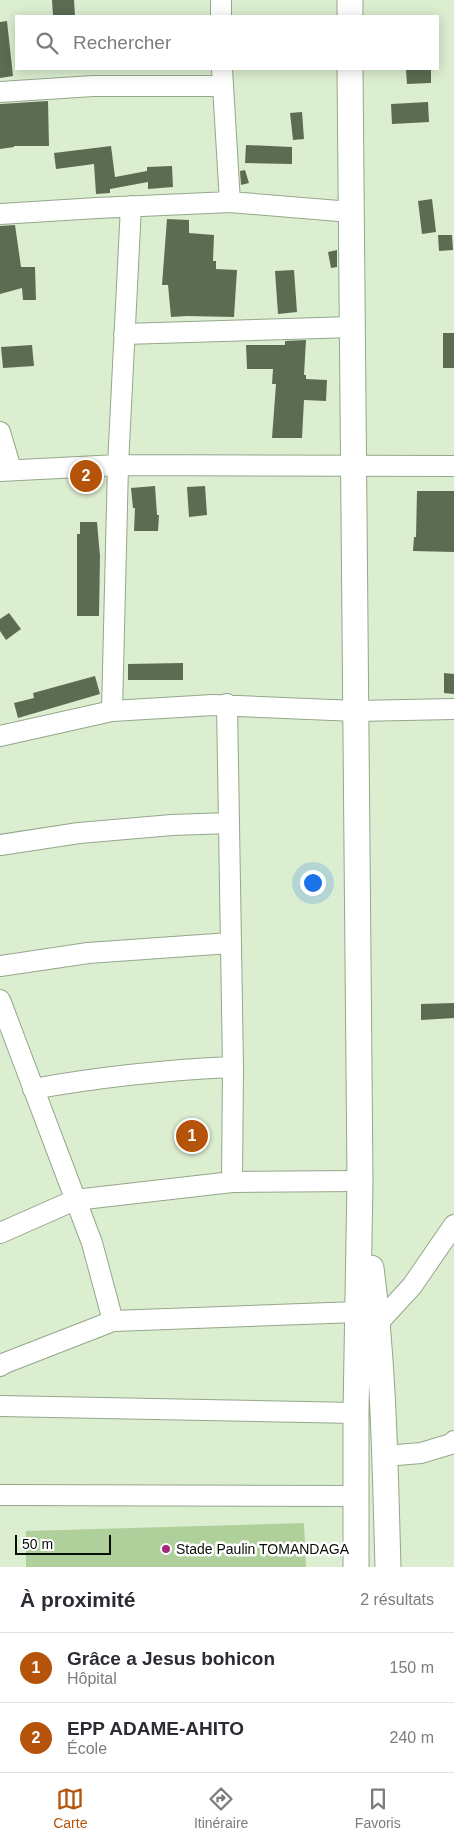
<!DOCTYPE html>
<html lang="fr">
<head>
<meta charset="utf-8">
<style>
  body { margin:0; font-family:Arial,sans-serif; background:#f7f7f7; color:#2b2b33 }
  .scale { position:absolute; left:15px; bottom:12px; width:96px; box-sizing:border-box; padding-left:5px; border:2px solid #080e05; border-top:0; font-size:14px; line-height:18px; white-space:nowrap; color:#080e05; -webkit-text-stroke:4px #fff; paint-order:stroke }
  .you { position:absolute; left:312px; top:882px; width:18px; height:18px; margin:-12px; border:4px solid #fff; border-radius:50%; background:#1a73e8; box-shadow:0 0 0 8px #1a73e833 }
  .badge { display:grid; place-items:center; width:32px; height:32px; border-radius:50%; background:#b45309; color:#fff; font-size:16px; font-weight:700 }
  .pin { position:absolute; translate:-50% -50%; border:2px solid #fff; box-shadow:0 1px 5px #0006 }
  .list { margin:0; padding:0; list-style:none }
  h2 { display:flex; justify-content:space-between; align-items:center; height:65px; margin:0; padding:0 20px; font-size:21px }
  h2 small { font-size:16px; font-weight:400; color:#7c7c81 }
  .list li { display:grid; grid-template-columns:32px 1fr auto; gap:15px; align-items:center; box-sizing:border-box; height:70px; padding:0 20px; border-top:1px solid #e1e1e2 }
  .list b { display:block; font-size:19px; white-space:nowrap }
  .list p { margin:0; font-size:16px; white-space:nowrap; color:#7c7c81 }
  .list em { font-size:16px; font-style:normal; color:#7c7c81 }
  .icon { flex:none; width:28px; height:28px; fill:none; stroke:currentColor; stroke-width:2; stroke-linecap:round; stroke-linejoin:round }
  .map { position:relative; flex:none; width:454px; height:1567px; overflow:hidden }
  .search { position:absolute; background:#fff; box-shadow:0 2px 12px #0003; left:15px; right:15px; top:15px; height:55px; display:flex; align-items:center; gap:12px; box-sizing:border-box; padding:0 18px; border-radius:0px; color:#7c7c81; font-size:19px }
  .sheet { height:205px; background:#fff }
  nav { display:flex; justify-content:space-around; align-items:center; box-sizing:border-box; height:70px; border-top:1px solid #e1e1e2; background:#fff; font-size:14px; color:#7c7c81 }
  nav a { display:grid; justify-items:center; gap:2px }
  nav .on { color:#b45309 }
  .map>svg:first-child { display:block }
</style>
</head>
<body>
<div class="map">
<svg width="454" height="1567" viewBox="0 0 454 1567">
  <rect width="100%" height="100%" fill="#dbeed0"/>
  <path fill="#afcf9b" d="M 304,1523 L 306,1567 L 26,1567 L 26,1531 Z"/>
  <path fill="#5c6c52" d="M 52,0 L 74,0 L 75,16 L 53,16 Z
    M 7,21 L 13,76 L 0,78 L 0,22 Z
    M 431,69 L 431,83 L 407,84 L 406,70 Z
    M 48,101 L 49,146 L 14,146 L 14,147 L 0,149 L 0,104 Z
    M 428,102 L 429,122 L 392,124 L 391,104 Z
    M 302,112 L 304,139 L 293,140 L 290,113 Z
    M 246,145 L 292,147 L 292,164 L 245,163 Z
    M 111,146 L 115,177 L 147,171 L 147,167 L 172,166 L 173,187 L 148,189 L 148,182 L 110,189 L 110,193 L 96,194 L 94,164 L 56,169 L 54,153 Z
    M 245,170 L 249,183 L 241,185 L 240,171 Z
    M 432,199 L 436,232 L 422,234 L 418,201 Z
    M 167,219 L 189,220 L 189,233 L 214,235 L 213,261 L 216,261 L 216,269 L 237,270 L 234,317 L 187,316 L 171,317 L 168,285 L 162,285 Z
    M 15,225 L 21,267 L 35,267 L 36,300 L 23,300 L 22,288 L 0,294 L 0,226 Z
    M 438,235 L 452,235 L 453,250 L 439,251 Z
    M 337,250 L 337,267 L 331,268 L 328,252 Z
    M 294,270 L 297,312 L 278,314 L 275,271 Z
    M 443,333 L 454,333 L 454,368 L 443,368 Z
    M 306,340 L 304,375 L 306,375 L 306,379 L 327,380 L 326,401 L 304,400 L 302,438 L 272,438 L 276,384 L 272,384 L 273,369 L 247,369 L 246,345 L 285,345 L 285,341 Z
    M 32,345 L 34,366 L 3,368 L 1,347 Z
    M 155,486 L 157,515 L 159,515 L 158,531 L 134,531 L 135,508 L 133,508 L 131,488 Z
    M 205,486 L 207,515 L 189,517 L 187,487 Z
    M 417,491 L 454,491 L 454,552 L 413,551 L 414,537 L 416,537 Z
    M 80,522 L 97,522 L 100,556 L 99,616 L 77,616 L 77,534 L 80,534 Z
    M 9,613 L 21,629 L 6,640 L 0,631 L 0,619 Z
    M 183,663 L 183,680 L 128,680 L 128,664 Z
    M 444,673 L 454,674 L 454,694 L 444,693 Z
    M 95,676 L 100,694 L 18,718 L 14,703 L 34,698 L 33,693 Z
    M 454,1003 L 454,1018 L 421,1020 L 421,1004 Z"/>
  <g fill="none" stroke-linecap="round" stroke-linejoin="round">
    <g stroke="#95a78b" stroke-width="22">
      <path id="minor" d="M 221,0 L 221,16
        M 222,69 L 230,202
        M 0,92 L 93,86 L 222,86
        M 0,214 L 97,208 L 230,202 L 351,212
        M 124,334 L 352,327
        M 0,432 L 11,469
        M 0,471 L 118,465 L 454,466
        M 227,704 L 233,1067 L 232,1182
        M 112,711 L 118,465 L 131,206
        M 0,736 L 112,711 L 213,705 L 356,711 L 454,709
        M 0,845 L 79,833 L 172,825 L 229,823
        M 0,966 L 88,953 L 230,943
        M 0,1000 L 92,1243 L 113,1321
        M 33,1089 C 99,1077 165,1070 233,1067
        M 0,1233 L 75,1200 L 232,1182 L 360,1181
        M 378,1323 L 412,1286 L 454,1225
        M 0,1366 L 5,1363 L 113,1321 L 357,1312
        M 0,1406 L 356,1413
        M 385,1456 L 421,1453 L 451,1444 L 454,1441
        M 0,1495 L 357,1496"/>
    </g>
    <g stroke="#95a78b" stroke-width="27">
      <path id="major" d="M 350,0 L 350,16
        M 350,69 L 360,1181 L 356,1413 L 356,1567
        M 371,1268 C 384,1367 385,1467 388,1567"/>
    </g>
    <use href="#minor" stroke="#fff" stroke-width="20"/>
    <use href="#major" stroke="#fff" stroke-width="25"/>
  </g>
  <circle fill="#a52a7e" stroke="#fff" stroke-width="2" cx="166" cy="1549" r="5"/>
  <g text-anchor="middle" stroke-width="5" stroke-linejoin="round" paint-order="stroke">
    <g font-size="14" fill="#080e05" stroke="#fff" text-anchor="start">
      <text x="176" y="1554">Stade Paulin TOMANDAGA</text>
    </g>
  </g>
</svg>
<div class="scale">50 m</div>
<div class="you"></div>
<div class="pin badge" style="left:192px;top:1136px">1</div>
<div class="pin badge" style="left:86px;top:476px">2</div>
<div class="search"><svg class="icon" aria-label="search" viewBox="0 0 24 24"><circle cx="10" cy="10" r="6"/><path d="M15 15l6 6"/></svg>Rechercher</div>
</div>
<section class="sheet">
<h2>À proximité<small>2 résultats</small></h2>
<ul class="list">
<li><span class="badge">1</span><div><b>Grâce a Jesus bohicon</b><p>Hôpital</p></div><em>150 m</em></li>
<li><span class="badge">2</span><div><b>EPP ADAME-AHITO</b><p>École</p></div><em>240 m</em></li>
</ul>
</section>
<nav>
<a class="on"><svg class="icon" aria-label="map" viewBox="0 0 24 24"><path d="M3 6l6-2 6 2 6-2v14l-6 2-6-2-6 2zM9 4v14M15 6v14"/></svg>Carte</a>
<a><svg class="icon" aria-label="directions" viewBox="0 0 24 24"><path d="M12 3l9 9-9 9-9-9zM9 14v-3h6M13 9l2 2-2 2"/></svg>Itinéraire</a>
<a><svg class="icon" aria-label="saved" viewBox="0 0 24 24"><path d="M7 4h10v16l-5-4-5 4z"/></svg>Favoris</a>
</nav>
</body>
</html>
